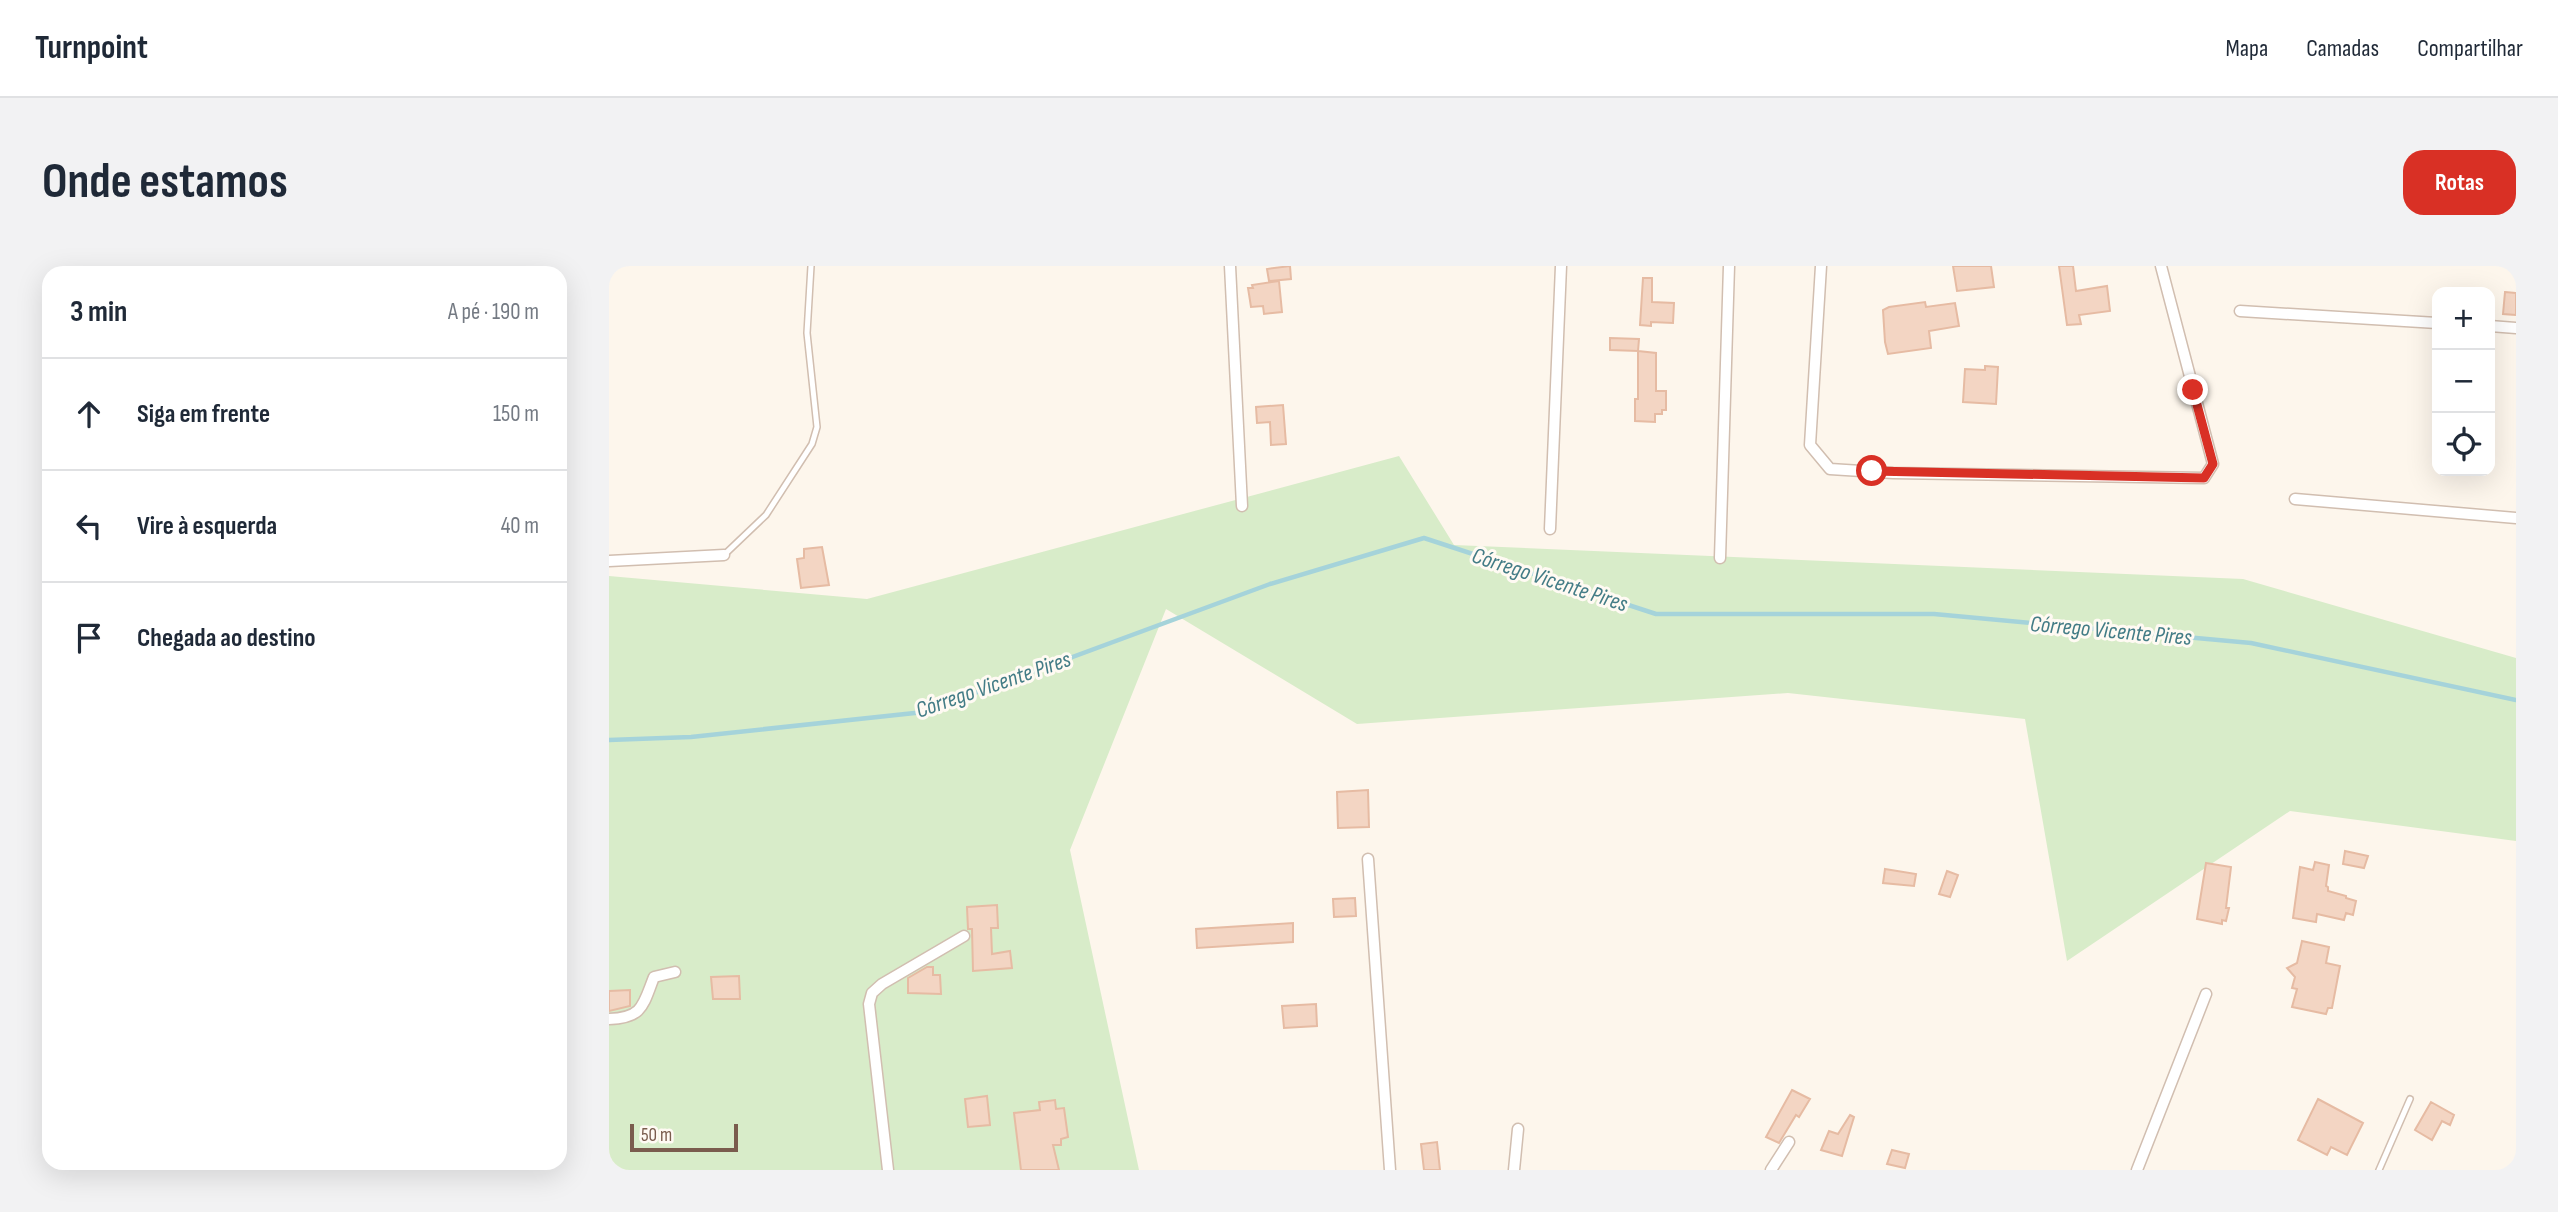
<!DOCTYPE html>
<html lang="pt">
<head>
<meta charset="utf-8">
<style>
  body { margin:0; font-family:"Sofia Sans Condensed",sans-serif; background:#f2f2f3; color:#1f2937 }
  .controls { position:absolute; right:21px; top:21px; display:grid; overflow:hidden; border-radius:14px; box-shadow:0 7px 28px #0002 }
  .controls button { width:63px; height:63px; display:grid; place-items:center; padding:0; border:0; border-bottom:2px solid #e0e1e3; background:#fff; color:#1f2937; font:35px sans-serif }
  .scale { position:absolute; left:21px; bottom:18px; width:108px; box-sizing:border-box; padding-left:7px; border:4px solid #7a5c4d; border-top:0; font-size:19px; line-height:24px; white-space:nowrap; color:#7a5c4d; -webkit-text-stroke:5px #fffaf3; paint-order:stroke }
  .stop { position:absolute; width:21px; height:21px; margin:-16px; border:5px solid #d93025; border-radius:50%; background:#fff }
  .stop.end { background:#d93025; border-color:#fff; box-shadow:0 2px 7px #0008 }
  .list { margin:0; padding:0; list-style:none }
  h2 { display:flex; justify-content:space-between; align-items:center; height:91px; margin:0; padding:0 28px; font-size:30px }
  h2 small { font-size:23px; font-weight:400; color:#747a83 }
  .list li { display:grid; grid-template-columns:46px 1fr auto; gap:21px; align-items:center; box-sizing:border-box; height:112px; padding:0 28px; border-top:2px solid #e0e1e3 }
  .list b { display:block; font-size:26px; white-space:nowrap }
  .list em { font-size:23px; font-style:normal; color:#747a83 }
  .icon { flex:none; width:38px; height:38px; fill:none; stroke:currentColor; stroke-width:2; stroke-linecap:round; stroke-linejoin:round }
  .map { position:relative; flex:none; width:1907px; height:904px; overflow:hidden; border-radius:21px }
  header { display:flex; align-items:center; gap:42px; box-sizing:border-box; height:98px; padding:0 35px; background:#fff; border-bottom:2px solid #e0e1e3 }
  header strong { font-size:33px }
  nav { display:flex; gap:38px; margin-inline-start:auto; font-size:24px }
  .intro { display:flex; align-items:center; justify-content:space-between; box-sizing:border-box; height:168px; padding:0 42px }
  h1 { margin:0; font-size:49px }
  .button { padding:18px 32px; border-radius:21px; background:#d93025; color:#fff; font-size:24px; font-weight:700 }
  main { display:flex; gap:42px; padding:0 42px }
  aside { flex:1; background:#fff; border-radius:21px; box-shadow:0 7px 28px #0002 }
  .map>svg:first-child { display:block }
</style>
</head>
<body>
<header>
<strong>Turnpoint</strong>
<nav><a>Mapa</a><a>Camadas</a><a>Compartilhar</a></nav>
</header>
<div class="intro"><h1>Onde estamos</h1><a class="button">Rotas</a></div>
<main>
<aside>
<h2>3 min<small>A pé · 190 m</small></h2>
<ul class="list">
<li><svg class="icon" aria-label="ahead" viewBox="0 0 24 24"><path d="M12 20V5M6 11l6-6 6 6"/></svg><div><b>Siga em frente</b></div><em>150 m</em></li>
<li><svg class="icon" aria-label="left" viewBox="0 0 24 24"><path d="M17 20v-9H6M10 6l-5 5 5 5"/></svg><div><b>Vire à esquerda</b></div><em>40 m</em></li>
<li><svg class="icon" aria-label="arrive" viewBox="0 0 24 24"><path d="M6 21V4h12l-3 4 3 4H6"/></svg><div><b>Chegada ao destino</b></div></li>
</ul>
</aside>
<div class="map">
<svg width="1907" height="904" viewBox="0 0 1907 904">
  <rect width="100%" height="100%" fill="#fdf6ec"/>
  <path fill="#d8ecc9" d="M 790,190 L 845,279 L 1634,313 L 1907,392 L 1907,575 L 1681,545 L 1458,695 L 1416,453 L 1179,427 L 748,458 L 557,343 L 461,584 L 530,904 L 0,904 L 0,310 L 258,333 Z"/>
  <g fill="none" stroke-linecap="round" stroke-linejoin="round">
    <path stroke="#a5d3da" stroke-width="4.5" d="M 0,474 L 82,471 L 315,446 L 661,318 L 815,272 L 1047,348 L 1325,348 L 1642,377 L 1907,434"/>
  </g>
  <path fill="#f3d5c3" stroke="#e6bba3" stroke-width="2" d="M 681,0 L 682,13 L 660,15 L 658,3 Z
    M 1344,0 L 1382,0 L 1385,21 L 1348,25 Z
    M 1450,0 L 1464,0 L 1467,25 L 1498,20 L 1501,45 L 1470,49 L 1472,58 L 1458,59 Z
    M 1034,12 L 1043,12 L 1043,36 L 1065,37 L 1064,57 L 1042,56 L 1042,60 L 1031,59 Z
    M 670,15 L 673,46 L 655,48 L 654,40 L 642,41 L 639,22 L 644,22 L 643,19 Z
    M 1896,26 L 1907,27 L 1907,49 L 1894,48 Z
    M 1316,36 L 1317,41 L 1346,37 L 1350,60 L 1320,65 L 1322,82 L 1279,88 L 1276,76 L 1274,44 L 1280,41 Z
    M 1001,72 L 1030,73 L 1029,85 L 1001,84 Z
    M 1029,85 L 1047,87 L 1047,125 L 1057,125 L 1057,144 L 1053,144 L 1053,148 L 1046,148 L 1046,156 L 1026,155 L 1026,133 L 1029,133 Z
    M 1376,100 L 1389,101 L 1387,138 L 1354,136 L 1356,103 L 1376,104 Z
    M 674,139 L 677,178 L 662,179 L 661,156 L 648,157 L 647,141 Z
    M 213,281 L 220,319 L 192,322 L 188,293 L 195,292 L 195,283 Z
    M 759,524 L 760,561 L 729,562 L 728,526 Z
    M 1736,585 L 1759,590 L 1755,602 L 1734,598 Z
    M 1706,596 L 1720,599 L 1717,620 L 1719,621 L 1719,625 L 1737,630 L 1737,632 L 1747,635 L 1744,649 L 1737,647 L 1735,654 L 1708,648 L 1707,656 L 1684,652 L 1691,601 L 1704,604 Z
    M 1597,597 L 1622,601 L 1617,642 L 1620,642 L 1617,655 L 1613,654 L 1613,658 L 1588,653 Z
    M 1276,603 L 1307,608 L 1305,620 L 1274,617 Z
    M 1338,605 L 1349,609 L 1341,631 L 1330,628 Z
    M 746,632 L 747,650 L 725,651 L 724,633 Z
    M 388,639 L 389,662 L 382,662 L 383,688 L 401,685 L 403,702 L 364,705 L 363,663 L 359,663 L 358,641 Z
    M 684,657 L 684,676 L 588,682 L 587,663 Z
    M 1693,675 L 1720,681 L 1717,697 L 1731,700 L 1723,742 L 1719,742 L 1717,748 L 1683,741 L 1688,723 L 1683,722 L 1686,711 L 1678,702 L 1688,697 Z
    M 318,701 L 324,701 L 324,709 L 331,709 L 332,728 L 299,727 L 299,712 Z
    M 130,710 L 131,733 L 104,733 L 102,711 Z
    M 21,724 L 21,740 L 0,745 L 0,725 Z
    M 707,738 L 708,760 L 675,762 L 673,740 Z
    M 1183,824 L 1201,833 L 1190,851 L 1187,849 L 1170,877 L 1157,871 Z
    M 378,830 L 381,859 L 359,861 L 356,833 Z
    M 1709,833 L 1754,857 L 1738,889 L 1722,881 L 1718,889 L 1689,874 Z
    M 446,834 L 447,843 L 455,842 L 459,871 L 452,873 L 452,879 L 444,879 L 450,904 L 412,904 L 405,847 L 431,844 L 430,836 Z
    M 1822,836 L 1845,849 L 1841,859 L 1833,855 L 1823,874 L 1806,864 Z
    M 1241,849 L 1245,851 L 1233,890 L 1212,884 L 1220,865 L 1229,868 Z
    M 828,876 L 831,904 L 815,904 L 812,878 Z
    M 1283,884 L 1300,888 L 1296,902 L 1278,898 Z"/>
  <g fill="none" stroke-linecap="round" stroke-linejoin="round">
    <g stroke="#d1beb0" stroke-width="8">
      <path id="lane" d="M 115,289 L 157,249 L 203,178 L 208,161 L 198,67 L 202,0
        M 1770,904 L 1801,833"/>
    </g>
    <g stroke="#d1beb0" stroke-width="13">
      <path id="street" d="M 621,0 L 633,240
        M 1212,0 L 1201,179 L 1221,203 L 1284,207 L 1595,212 L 1604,198 L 1552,0
        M 1631,45 L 1828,57
        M 1881,60 L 1907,62
        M 1686,233 L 1907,252
        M 941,263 L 952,0
        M 1111,292 L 1120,0
        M 0,295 L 115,289
        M 759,593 L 781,904
        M 0,753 C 34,752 34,739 45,711 L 66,706
        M 279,904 L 260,738 L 263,727 L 273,718 L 355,670
        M 905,904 L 909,863
        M 1162,904 L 1180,876
        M 1528,904 L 1597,728"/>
    </g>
    <use href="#lane" stroke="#fff" stroke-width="5"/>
    <use href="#street" stroke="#fff" stroke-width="10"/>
  </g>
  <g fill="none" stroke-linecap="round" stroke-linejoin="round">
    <path stroke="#d93025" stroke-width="9" d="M 1263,205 L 1595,212 L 1604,198 L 1584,124"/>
  </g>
  <g text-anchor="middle" stroke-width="6" stroke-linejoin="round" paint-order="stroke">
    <g font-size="23" font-style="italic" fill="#437c86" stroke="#fffaf3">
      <text transform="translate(941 313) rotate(18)" y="8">Córrego Vicente Pires</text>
      <text transform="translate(1502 364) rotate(5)" y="8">Córrego Vicente Pires</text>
      <text transform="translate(384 418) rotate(-19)" y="8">Córrego Vicente Pires</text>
    </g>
  </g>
</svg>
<div class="controls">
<button>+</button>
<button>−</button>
<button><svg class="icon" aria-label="locate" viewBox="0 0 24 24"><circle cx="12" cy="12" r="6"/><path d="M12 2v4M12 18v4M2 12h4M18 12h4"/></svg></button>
</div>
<div class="scale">50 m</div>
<div class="stop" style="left:1263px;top:205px"></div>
<div class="stop end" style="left:1584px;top:124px"></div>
</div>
</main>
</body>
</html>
